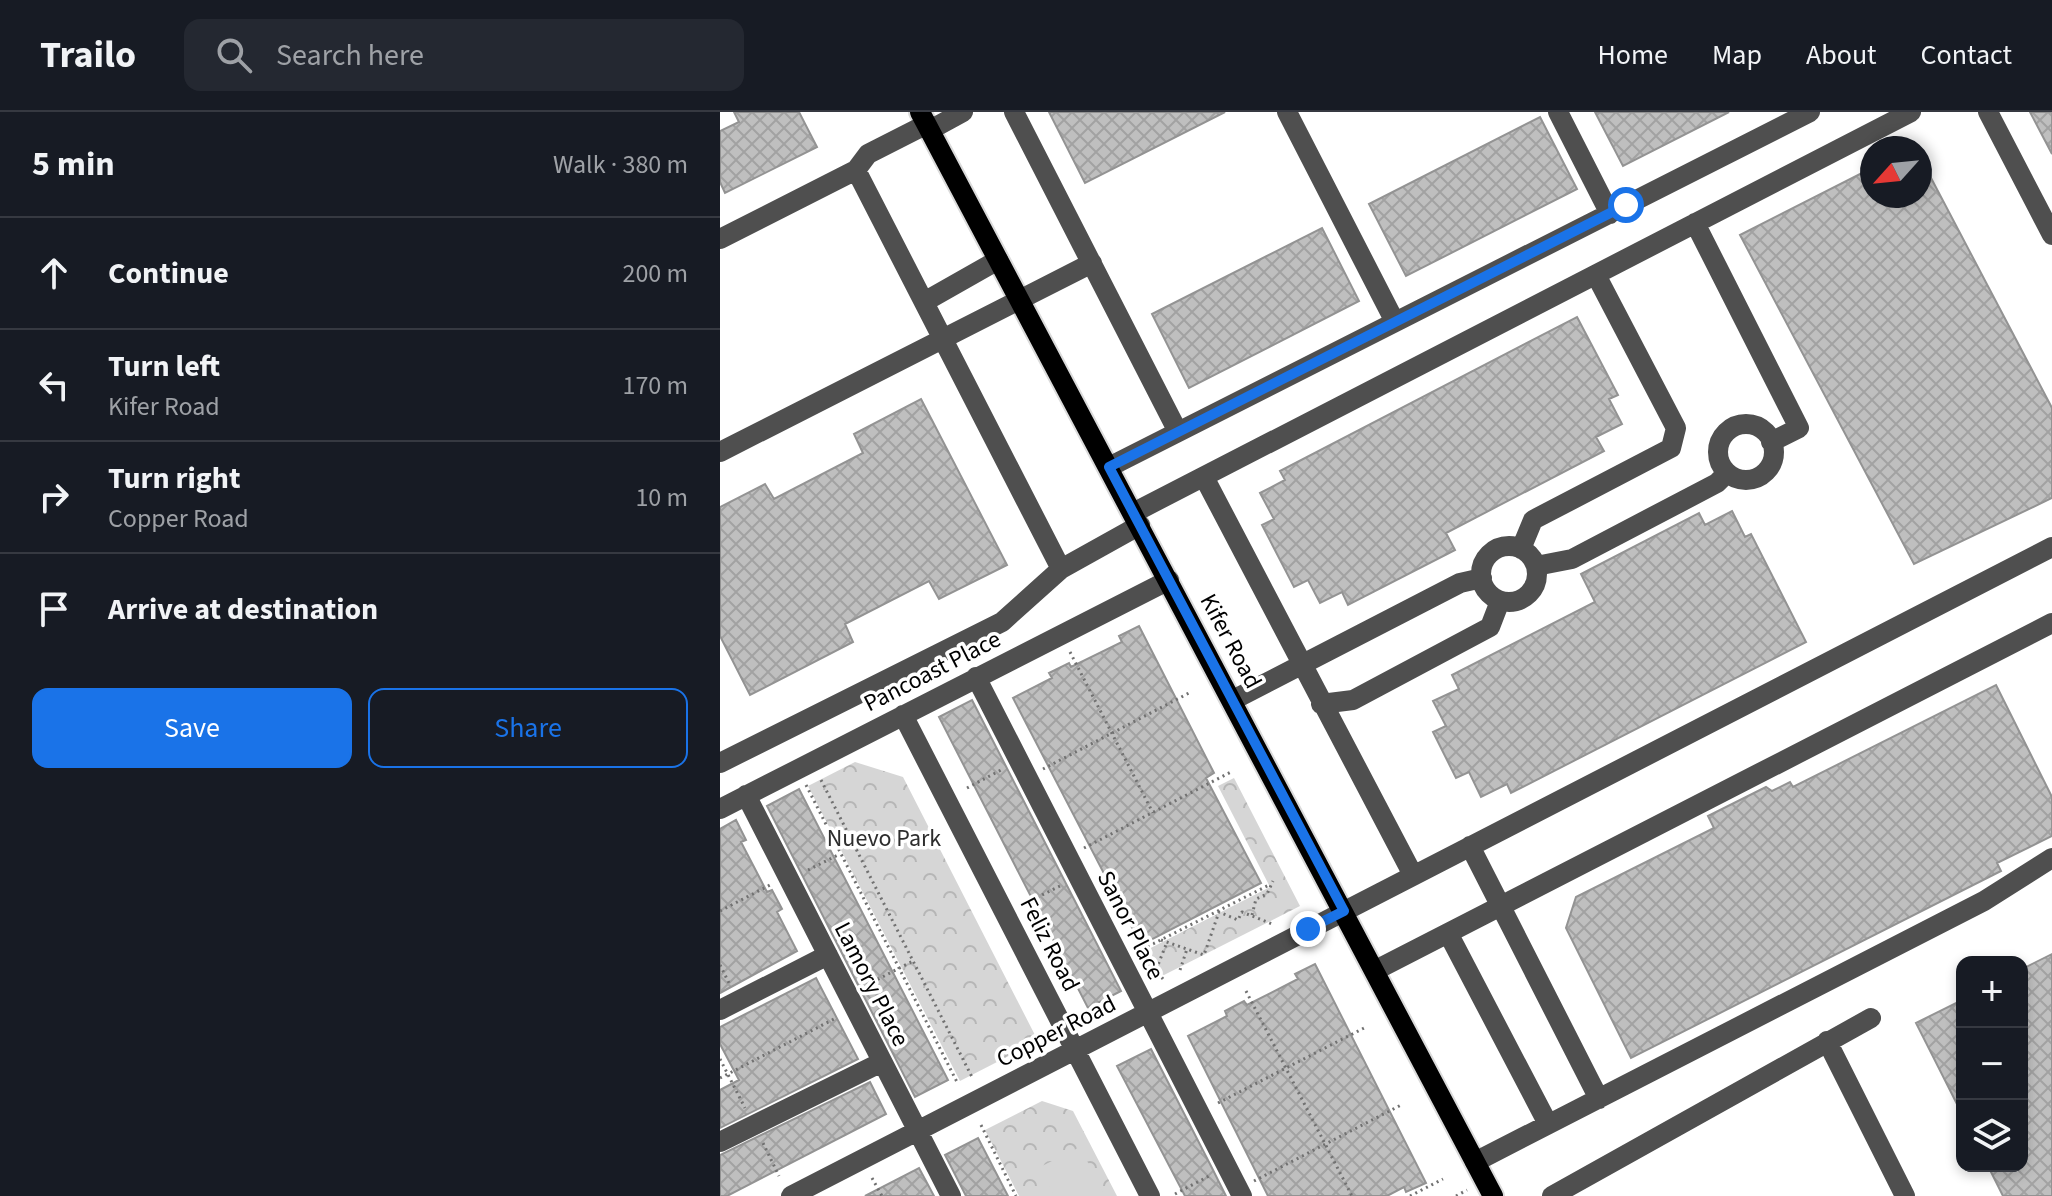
<!DOCTYPE html>
<html lang="en">
<head>
<meta charset="utf-8">
<style>
  body { margin:0; font-family:"Source Sans 3",sans-serif; background:#242831; color:#f1f3f6 }
  .controls { position:absolute; right:24px; bottom:24px; display:grid; overflow:hidden; border-radius:16px; box-shadow:0 4px 12px #0003 }
  .controls button { width:72px; height:72px; display:grid; place-items:center; padding:0; border:0; border-bottom:2px solid #363941; background:#171b24; color:#f1f3f6; font:40px sans-serif }
  .compass { position:absolute; left:1140px; top:24px; width:72px; height:72px; border-radius:50%; background:#171b24; box-shadow:0 4px 12px #0003; rotate:243deg }
  .stop { position:absolute; width:24px; height:24px; margin:-18px; border:6px solid #1a73e8; border-radius:50%; background:#fff }
  .stop.end { background:#1a73e8; border-color:#fff; box-shadow:0 2px 8px #0008 }
  .list { margin:0; padding:0; list-style:none }
  h2 { display:flex; justify-content:space-between; align-items:center; height:104px; margin:0; padding:0 32px; font-size:34px }
  h2 small { font-size:26px; font-weight:400; color:#9ea1a6 }
  .list li { display:grid; grid-template-columns:52px 1fr auto; gap:24px; align-items:center; box-sizing:border-box; height:112px; padding:0 32px; border-top:2px solid #363941 }
  .list b { display:block; font-size:30px; white-space:nowrap }
  .list p { margin:0; font-size:26px; white-space:nowrap; color:#9ea1a6 }
  .list em { font-size:26px; font-style:normal; color:#9ea1a6 }
  .actions { display:flex; gap:16px; padding:24px 32px }
  .actions a { flex:1; padding:18px 0; border:2px solid #1a73e8; border-radius:16px; text-align:center; font-size:28px; color:#1a73e8 }
  .actions .main { background:#1a73e8; color:#fff }
  .icon { flex:none; width:44px; height:44px; fill:none; stroke:currentColor; stroke-width:2; stroke-linecap:round; stroke-linejoin:round }
  .map { position:relative; flex:none; width:1332px; height:1084px; overflow:hidden }
  header { display:flex; align-items:center; gap:48px; box-sizing:border-box; height:112px; padding:0 40px; background:#171b24; border-bottom:2px solid #363941 }
  header strong { font-size:38px }
  nav { display:flex; gap:44px; margin-inline-start:auto; font-size:28px }
  .search { width:560px; height:72px; background:#242831; display:flex; align-items:center; gap:20px; box-sizing:border-box; padding:0 28px; border-radius:16px; color:#9ea1a6; font-size:30px }
  main { display:flex }
  aside { flex:1; background:#171b24 }
  .map>svg:first-child { display:block }
</style>
</head>
<body>
<header>
<strong>Trailo</strong>
<div class="search"><svg class="icon" aria-label="search" viewBox="0 0 24 24"><circle cx="10" cy="10" r="6"/><path d="M15 15l6 6"/></svg>Search here</div>
<nav><a>Home</a><a>Map</a><a>About</a><a>Contact</a></nav>
</header>
<main>
<aside>
<h2>5 min<small>Walk · 380 m</small></h2>
<ul class="list">
<li><svg class="icon" aria-label="ahead" viewBox="0 0 24 24"><path d="M12 20V5M6 11l6-6 6 6"/></svg><div><b>Continue</b></div><em>200 m</em></li>
<li><svg class="icon" aria-label="left" viewBox="0 0 24 24"><path d="M17 20v-9H6M10 6l-5 5 5 5"/></svg><div><b>Turn left</b><p>Kifer Road</p></div><em>170 m</em></li>
<li><svg class="icon" aria-label="right" viewBox="0 0 24 24"><path d="M7 20v-9h11M14 6l5 5-5 5"/></svg><div><b>Turn right</b><p>Copper Road</p></div><em>10 m</em></li>
<li><svg class="icon" aria-label="arrive" viewBox="0 0 24 24"><path d="M6 21V4h12l-3 4 3 4H6"/></svg><div><b>Arrive at destination</b></div></li>
</ul>
<div class="actions"><a class="main">Save</a><a>Share</a></div>
</aside>
<div class="map">
<svg width="1332" height="1084" viewBox="0 0 1332 1084">
  <defs>
    <pattern id="park-crowns" width="20" height="18" patternUnits="userSpaceOnUse" patternTransform="scale(2)"><rect width="20" height="18" fill="#d6d6d6"/><path d="M2 6a3 3 0 1 1 6 0M12 15a3 3 0 1 1 6 0" fill="none" stroke="#b6b6b6"/></pattern>
    <pattern id="building-cross-hatch" width="8" height="8" patternUnits="userSpaceOnUse" patternTransform="scale(2)"><rect width="8" height="8" fill="#bfbfbf"/><path d="M0 0l8 8M0 8l8-8" fill="none" stroke="#a2a2a2"/></pattern>
  </defs>
  <rect width="100%" height="100%" fill="#fff"/>
  <path fill="url(#park-crowns)" d="M 135,650 L 183,665 L 318,929 L 240,969 L 88,674 Z
    M 514,666 L 580,794 L 444,863 L 423,857 L 417,843 L 550,775 L 498,674 Z
    M 322,989 L 353,999 L 397,1084 L 299,1084 L 265,1018 Z"/>
  <path fill="#d6d6d6" d="M 360,1035 L 385,1084 L 334,1084 L 320,1055 Z"/>
  <path fill="url(#building-cross-hatch)" stroke="#939393" stroke-width="2" d="M 14,0 L 79,0 L 97,35 L 5,81 L 0,70 L 0,19 L 19,10 Z
    M 329,0 L 505,0 L 365,71 Z
    M 875,0 L 1009,0 L 903,54 Z
    M 1310,0 L 1332,0 L 1332,42 Z
    M 820,5 L 857,77 L 686,164 L 649,92 Z
    M 1200,45 L 1332,296 L 1332,386 L 1194,452 L 1020,123 L 1152,56 L 1152,84 L 1200,84 Z
    M 602,116 L 639,189 L 469,276 L 432,202 Z
    M 857,205 L 898,283 L 889,287 L 902,312 L 876,325 L 884,339 L 726,421 L 735,438 L 628,493 L 622,480 L 600,491 L 588,468 L 574,475 L 542,413 L 554,407 L 540,381 L 565,368 L 560,359 Z
    M 201,287 L 287,453 L 219,487 L 209,469 L 125,512 L 133,530 L 30,583 L 0,524 L 0,395 L 45,372 L 54,387 L 143,341 L 134,322 Z
    M 1012,399 L 1025,425 L 1031,422 L 1086,530 L 791,681 L 787,672 L 761,685 L 749,660 L 736,666 L 713,620 L 726,614 L 713,589 L 739,577 L 732,563 L 875,490 L 861,462 L 979,401 L 985,413 Z
    M 419,514 L 494,661 L 486,666 L 541,771 L 421,833 L 293,586 L 332,566 L 329,561 L 349,551 L 351,555 L 402,530 L 399,524 Z
    M 1276,573 L 1332,685 L 1332,724 L 1277,751 L 1281,759 L 911,946 L 846,816 L 856,785 L 994,716 L 988,704 L 1046,675 L 1052,679 L 1070,670 L 1073,675 Z
    M 252,588 L 401,879 L 368,896 L 219,605 Z
    M 79,677 L 228,968 L 195,985 L 47,694 Z
    M 16,708 L 26,728 L 21,730 L 47,780 L 52,778 L 62,797 L 57,800 L 77,839 L 0,881 L 0,717 Z
    M 1332,842 L 1332,1084 L 1283,1084 L 1268,1054 L 1302,1054 L 1302,857 Z
    M 595,852 L 706,1071 L 686,1080 L 684,1075 L 667,1084 L 548,1084 L 468,924 L 507,904 L 505,899 L 524,889 L 527,893 L 578,867 L 575,862 Z
    M 96,866 L 138,947 L 0,1016 L 0,978 L 19,968 L 0,932 L 0,915 Z
    M 1242,888 L 1242,1002 L 1196,911 Z
    M 431,937 L 492,1056 L 506,1084 L 465,1084 L 397,954 Z
    M 150,970 L 166,1002 L 7,1084 L 0,1084 L 0,1043 Z
    M 258,1026 L 288,1084 L 246,1084 L 225,1043 Z
    M 199,1056 L 214,1084 L 145,1084 Z"/>
  <g fill="none" stroke-linecap="round" stroke-linejoin="round">
    <g stroke="#dbdbdb" stroke-width="24">
      <path id="major" d="M 200,0 L 773,1084"/>
    </g>
    <path stroke="#717171" stroke-width="3" stroke-dasharray="2 4" stroke-linecap="butt" d="M 350,540 L 433,701
      M 323,657 L 469,581
      M 101,668 L 252,965
      M 86,673 L 238,972
      M 247,676 L 281,658
      M 364,736 L 511,660
      M 88,758 L 120,742
      M 306,791 L 340,774
      M 0,799 L 50,773
      M 532,803 L 536,787 L 547,782 L 553,769
      M 441,828 L 484,843 L 499,800 L 518,808 L 522,800 L 552,812
      M 417,840 L 549,773
      M 0,853 L 9,871
      M 460,858 L 467,837
      M 443,867 L 436,858 L 447,830
      M 147,873 L 193,849
      M 526,879 L 632,1084
      M 0,947 L 25,996
      M 0,966 L 116,906
      M 498,991 L 644,916
      M 261,1013 L 296,1084
      M 43,1031 L 59,1064
      M 152,1066 L 162,1084
      M 534,1069 L 683,992
      M 455,1082 L 489,1064
      M 690,1084 L 723,1067
      M 736,1084 L 747,1078"/>
    <path stroke="#4f4f4f" stroke-width="20" d="M 294,0 L 458,320
      M 567,0 L 675,210
      M 838,0 L 890,102
      M 1268,0 L 1332,123
      M 210,18 L 243,0
      M 975,111 L 1079,316 L 1051,330
      M 0,127 L 136,58 L 148,42 L 207,12
      M 204,190 L 278,148
      M998 340a28 28 0 1 1 56 0a28 28 0 1 1-56 0Z
      M 0,340 L 372,151
      M 389,355 L 1090,0
      M 484,365 L 693,763
      M 413,401 L 1191,0
      M761 462a28 28 0 1 1 56 0a28 28 0 1 1-56 0Z
      M 801,437 L 813,408 L 951,336 L 956,316 L 876,163
      M 816,454 L 852,447 L 997,371 L 1007,361
      M 341,457 L 420,413
      M 256,565 L 522,1084
      M 513,588 L 740,471 L 762,466
      M 601,592 L 633,588 L 770,515 L 780,489
      M 183,603 L 430,1084
      M 0,651 L 282,510 L 341,457 L 136,58
      M 26,683 L 231,1084
      M 0,697 L 449,468
      M 750,734 L 879,987
      M 728,821 L 828,1012
      M 656,858 L 1332,511
      M 0,898 L 108,843
      M 1107,929 L 1185,1084
      M 0,1030 L 162,950
      M 755,1050 L 1264,789 L 1332,746
      M 71,1084 L 1332,435
      M 832,1084 L 1151,906"/>
    <use href="#major" stroke="#000" stroke-width="20"/>
  </g>
  <g fill="none" stroke-linecap="round" stroke-linejoin="round">
    <path stroke="#1a73e8" stroke-width="10" d="M 588,817 L 624,799 L 389,355 L 906,93"/>
  </g>
  <g text-anchor="middle" stroke-width="7" stroke-linejoin="round" paint-order="stroke">
    <g font-size="24" fill="#000" stroke="#fff">
      <text transform="translate(511 529) rotate(62)" y="8">Kifer Road</text>
      <text transform="translate(212 559) rotate(-27)" y="8">Pancoast Place</text>
      <text transform="translate(411 813) rotate(63)" y="8">Sanor Place</text>
      <text transform="translate(330 832) rotate(63)" y="8">Feliz Road</text>
      <text transform="translate(152 872) rotate(63)" y="8">Lamory Place</text>
      <text transform="translate(336 919) rotate(-27)" y="8">Copper Road</text>
    </g>
    <g font-size="24" fill="#2d2d2d" stroke="#fff">
      <text x="164" y="734">Nuevo Park</text>
    </g>
  </g>
</svg>
<div class="controls">
<button>+</button>
<button>−</button>
<button><svg class="icon" aria-label="layers" viewBox="0 0 24 24"><path d="M12 4l9 5-9 5-9-5zM3 14l9 5 9-5"/></svg></button>
</div>
<svg class="compass" viewBox="-18 -18 36 36"><path d="M0-13l5 13h-10z" fill="#e53935"/><path d="M0 13l5-13h-10z" fill="#9ea1a6"/></svg>
<div class="stop" style="left:906px;top:93px"></div>
<div class="stop end" style="left:588px;top:817px"></div>
</div>
</main>
</body>
</html>
